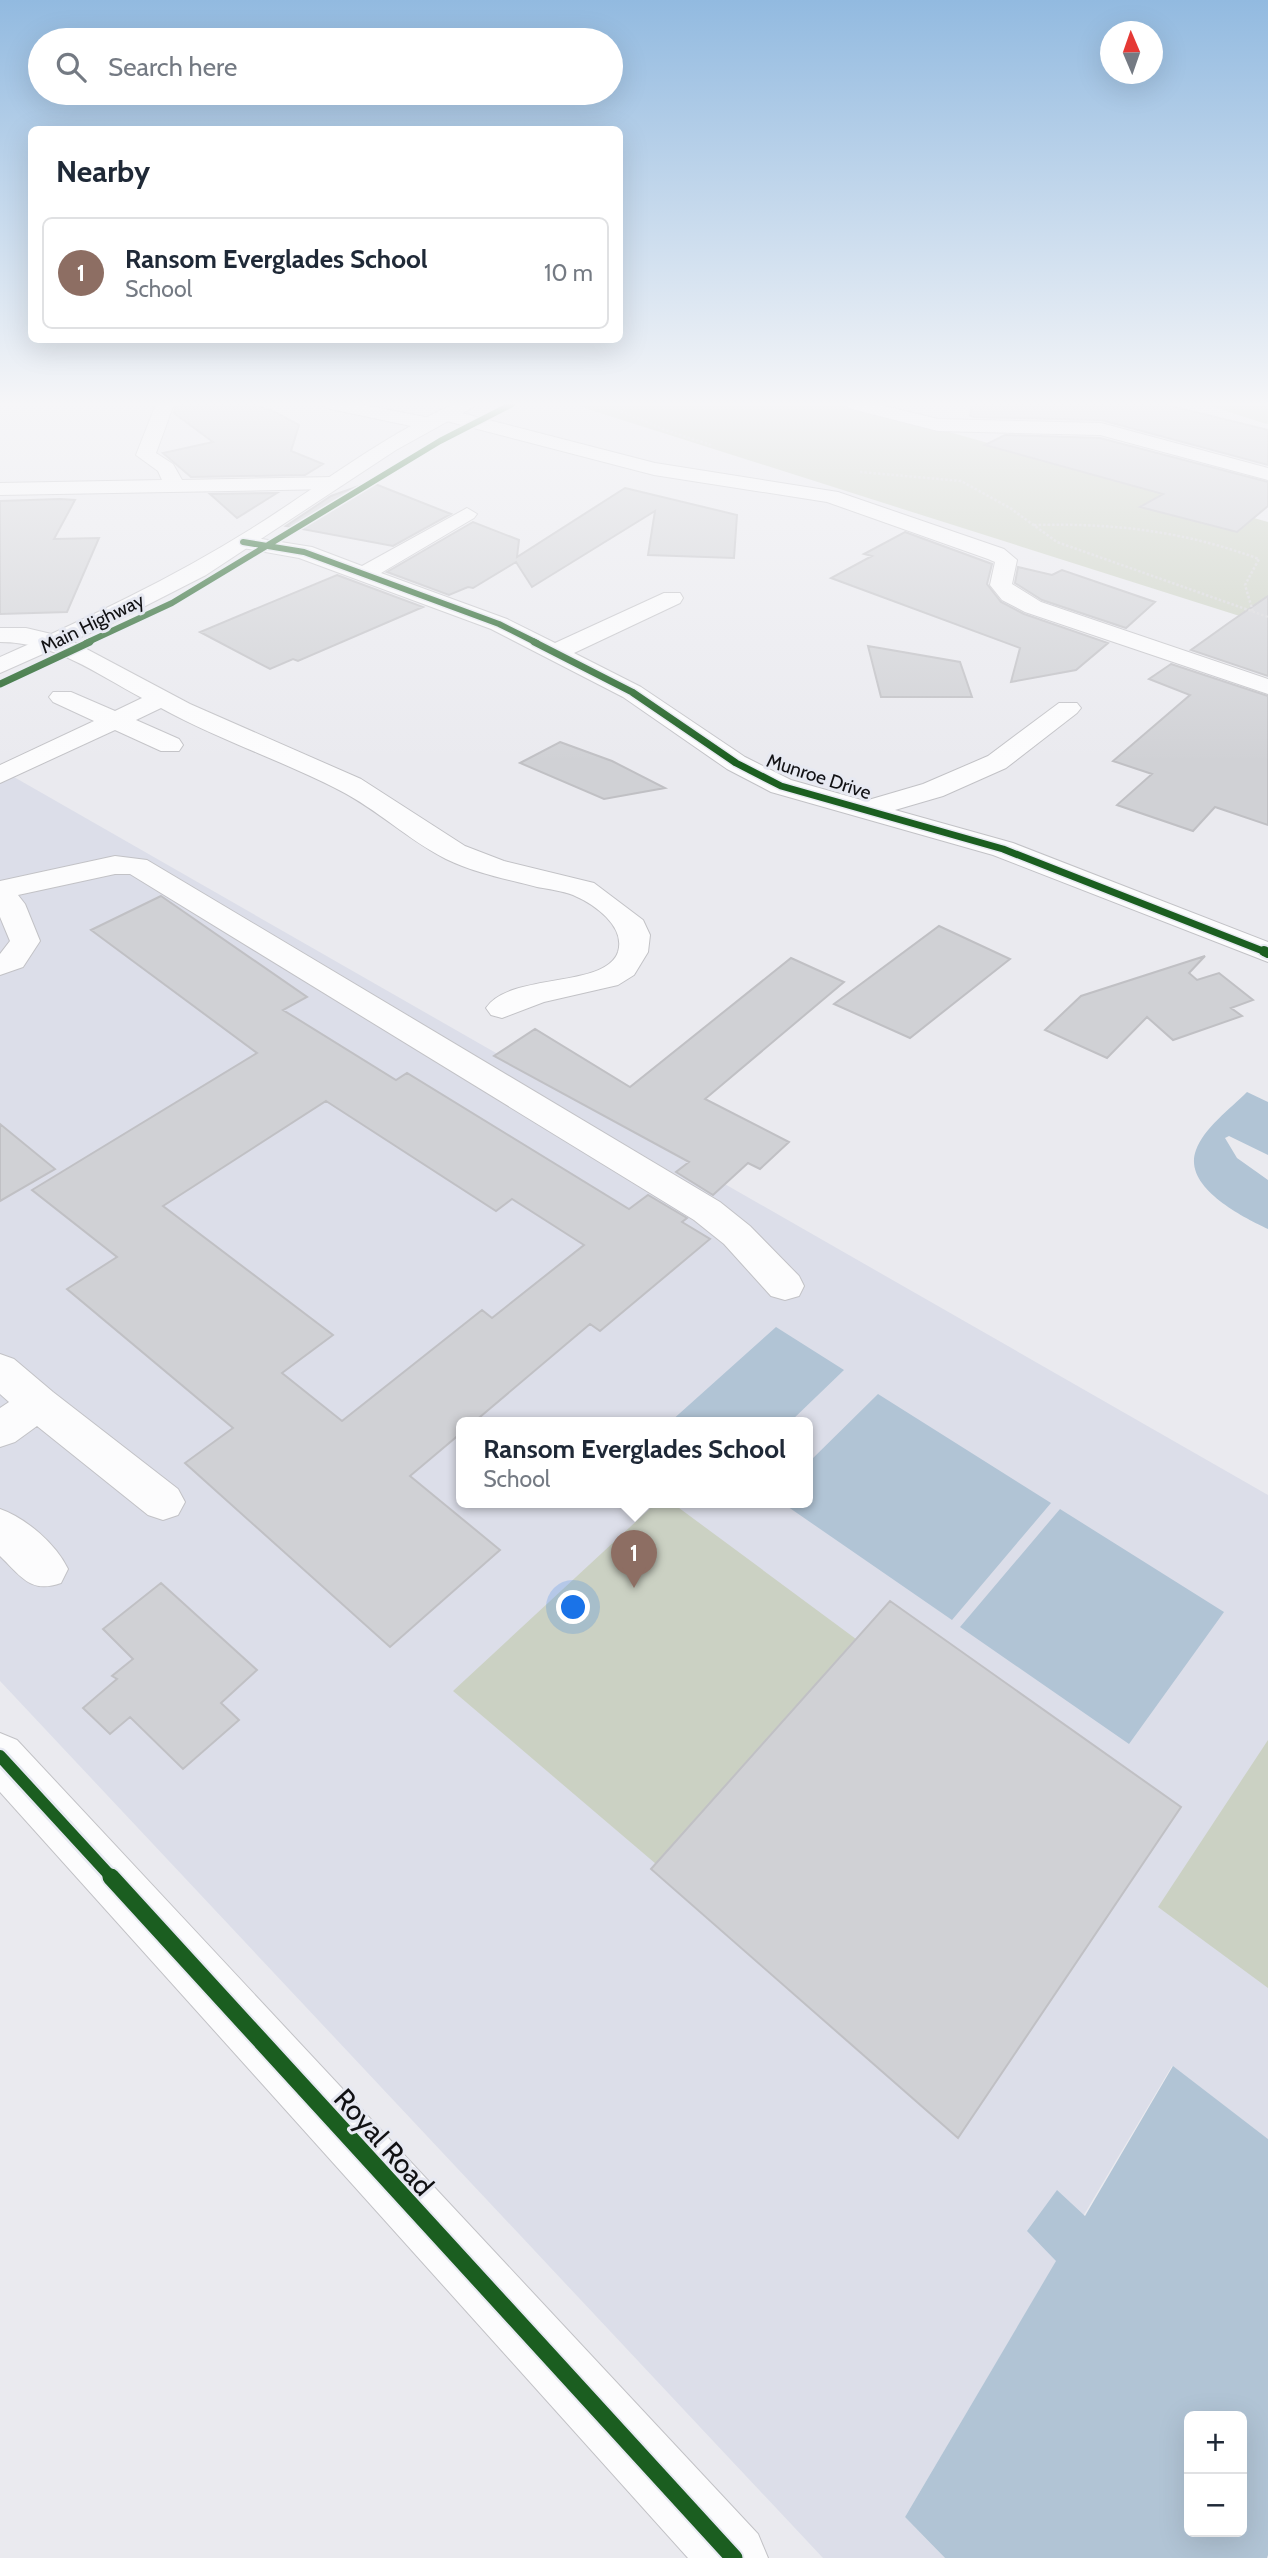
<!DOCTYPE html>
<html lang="en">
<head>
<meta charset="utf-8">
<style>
  body { margin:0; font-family:Cabin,sans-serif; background:#f6f6f7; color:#1f2937 }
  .controls { position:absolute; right:21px; bottom:21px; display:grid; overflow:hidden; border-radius:10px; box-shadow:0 7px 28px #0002 }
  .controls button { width:63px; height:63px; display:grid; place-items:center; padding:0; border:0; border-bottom:2px solid #e0e1e3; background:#fff; color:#1f2937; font:35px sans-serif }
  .compass { position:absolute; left:1100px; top:21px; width:63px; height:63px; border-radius:50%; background:#fff; box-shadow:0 7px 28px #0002; rotate:358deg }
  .you { position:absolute; left:574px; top:1608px; width:24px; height:24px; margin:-18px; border:5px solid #fff; border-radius:50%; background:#1a73e8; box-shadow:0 0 0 10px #1a73e833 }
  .badge { display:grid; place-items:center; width:46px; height:46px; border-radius:50%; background:#111827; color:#fff; font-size:23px; font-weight:700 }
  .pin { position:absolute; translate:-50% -58px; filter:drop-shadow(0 2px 4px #0008) }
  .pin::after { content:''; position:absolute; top:37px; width:24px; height:21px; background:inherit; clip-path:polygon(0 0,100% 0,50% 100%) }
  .popup { position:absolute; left:456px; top:1417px; width:357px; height:91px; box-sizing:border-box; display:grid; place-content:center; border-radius:10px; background:#fff; filter:drop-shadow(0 2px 5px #0005); font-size:23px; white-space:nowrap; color:#747a83 }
  .popup b { font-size:26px; color:#1f2937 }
  .popup::after { content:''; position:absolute; left:50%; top:100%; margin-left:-14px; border:14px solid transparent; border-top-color:#fff }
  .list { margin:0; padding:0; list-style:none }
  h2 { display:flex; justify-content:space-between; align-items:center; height:91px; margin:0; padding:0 28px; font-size:30px }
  h2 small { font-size:23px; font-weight:400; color:#747a83 }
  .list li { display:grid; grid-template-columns:46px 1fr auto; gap:21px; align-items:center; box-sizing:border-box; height:112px; margin:0 14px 14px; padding:0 14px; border:2px solid #e0e1e3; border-radius:10px }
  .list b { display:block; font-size:26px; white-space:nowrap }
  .list p { margin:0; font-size:23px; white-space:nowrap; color:#747a83 }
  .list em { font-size:23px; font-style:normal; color:#747a83 }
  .icon { flex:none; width:38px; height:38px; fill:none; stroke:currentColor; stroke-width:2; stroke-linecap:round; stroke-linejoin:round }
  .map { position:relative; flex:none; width:1268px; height:2558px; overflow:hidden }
  .search { position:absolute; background:#fff; box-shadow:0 7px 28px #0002; left:28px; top:28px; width:595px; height:77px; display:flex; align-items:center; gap:18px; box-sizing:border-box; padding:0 24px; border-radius:38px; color:#747a83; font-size:26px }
  .panel { position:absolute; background:#fff; box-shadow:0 7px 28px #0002; left:28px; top:126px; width:595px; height:217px; border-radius:10px }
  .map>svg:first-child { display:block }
</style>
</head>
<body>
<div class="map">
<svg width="1268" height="2558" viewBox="0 0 1268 2558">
  <rect width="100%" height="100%" fill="#eaeaef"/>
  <path fill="#dcdee9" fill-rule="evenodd" d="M 0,769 L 1268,1495 L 1268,2139 L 1172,2066 L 905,2517 L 945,2558 L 823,2558 L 0,1681 ZM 461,1422 L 807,1422 L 807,1502 L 461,1502 Z"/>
  <path fill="#cbd1c3" d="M 572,404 L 850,404 L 1268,522 L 1268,625 Z
    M 1205,404 L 1268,404 L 1268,424 L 1263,423 Z
    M 657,1502 L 671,1502 L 856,1639 L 656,1864 L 453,1691 Z
    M 1268,1740 L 1268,1988 L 1158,1907 Z"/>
  <path fill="#b1c4d5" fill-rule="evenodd" d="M 1247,1092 L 1268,1102 L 1268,1155 L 1229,1136 L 1225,1138 L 1237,1158 L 1268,1180 L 1268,1229 C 1243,1217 1182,1187 1196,1150 C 1204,1128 1230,1109 1247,1092 Z
    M 776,1327 L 844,1370 L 790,1422 L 670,1422 Z
    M 878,1394 L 1051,1503 L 952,1620 L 781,1502 L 807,1502 L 807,1464 Z
    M 1060,1509 L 1224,1612 L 1129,1744 L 960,1627 Z
    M 1173,2066 L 1268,2139 L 1268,2555 L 1267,2558 L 945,2558 L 905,2517 L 1056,2261 L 1027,2231 L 1057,2190 L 1085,2216 ZM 1242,2416 L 1242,2532 L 1189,2532 L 1189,2416 Z"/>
  <path fill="#d0d1d5" stroke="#c0c0c4" stroke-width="2" fill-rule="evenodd" d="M 176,404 L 253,404 L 273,411 L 299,425 L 291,451 L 323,464 L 305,475 L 191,477 L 163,453 L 213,442 L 174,413 Z
    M 972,404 L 1163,404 L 1268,430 L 1268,465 L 1101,420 L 975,417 L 970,416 Z
    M 1005,435 L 1100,438 L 1268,482 L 1268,506 L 1237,532 L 1140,507 L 1163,494 L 985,445 Z
    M 370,482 L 451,514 L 393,546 L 286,526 L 331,496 Z
    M 625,488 L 737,515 L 734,558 L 648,555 L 655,511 L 532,587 L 516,562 L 473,588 L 468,587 L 449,595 L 387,572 L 473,522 L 519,540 L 517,557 Z
    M 277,493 L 237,518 L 210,494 Z
    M 60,499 L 75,500 L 54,539 L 99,538 L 67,612 L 0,614 L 0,501 Z
    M 905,532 L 992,564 L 987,584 L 1001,602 L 1024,614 L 1108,643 L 1076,670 L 1011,682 L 1020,648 L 831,578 L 872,556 L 864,554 Z
    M 1018,567 L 1052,575 L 1062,570 L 1155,602 L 1126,628 L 1042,600 L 1015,583 Z
    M 337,575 L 423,607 L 298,661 L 293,659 L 270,669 L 200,632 Z
    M 1268,596 L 1268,676 L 1191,650 L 1230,622 Z
    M 868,646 L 960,662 L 972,697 L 881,697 Z
    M 1171,664 L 1268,696 L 1268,825 L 1215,807 L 1193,831 L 1117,805 L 1152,774 L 1113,761 L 1190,695 L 1149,679 Z
    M 560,742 L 612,761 L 665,788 L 604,799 L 520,763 Z
    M 161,896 L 307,997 L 283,1010 L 396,1080 L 407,1073 L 629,1209 L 648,1195 L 687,1218 L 682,1222 L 710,1239 L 600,1331 L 590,1324 L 474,1422 L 461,1422 L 461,1433 L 410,1476 L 500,1550 L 390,1647 L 185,1463 L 233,1428 L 67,1289 L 117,1257 L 32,1190 L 257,1053 L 91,930 ZM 326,1101 L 496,1211 L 512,1199 L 584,1245 L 492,1318 L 482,1310 L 342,1421 L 282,1373 L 333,1335 L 163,1206 Z
    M 939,926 L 1010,959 L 910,1038 L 834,1004 Z
    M 1205,956 L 1189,973 L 1197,980 L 1219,973 L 1253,1000 L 1231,1008 L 1242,1016 L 1173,1040 L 1147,1017 L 1107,1058 L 1045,1030 L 1081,996 Z
    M 791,958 L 844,982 L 705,1099 L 789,1142 L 760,1169 L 748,1163 L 713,1195 L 676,1172 L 689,1162 L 494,1056 L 535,1029 L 630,1087 Z
    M 0,1124 L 55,1169 L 0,1201 Z
    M 161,1583 L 257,1670 L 221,1703 L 239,1720 L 183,1769 L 130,1717 L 110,1734 L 83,1708 L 117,1679 L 112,1676 L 133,1659 L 103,1629 Z
    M 890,1601 L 1181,1807 L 958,2138 L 651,1869 Z"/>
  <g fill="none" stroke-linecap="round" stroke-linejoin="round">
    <g stroke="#c2c2c6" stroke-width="2">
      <path id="minor" d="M 156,404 L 174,404 L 156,453 L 173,464 L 182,480 L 334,477 L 344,483 L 334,489 L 0,495 L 0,483 L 162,480 L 158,471 L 136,455 Z
        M 321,404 L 359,404 L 430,418 L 439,424 L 430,430 L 330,409 Z
        M 845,404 L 877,404 L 938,419 L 1101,423 L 1268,468 L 1268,480 L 1100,435 L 938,431 L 848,408 Z
        M 446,409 L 655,463 L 838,492 L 1004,549 L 1017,560 L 1012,584 L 1041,602 L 1268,679 L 1268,694 L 1025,612 L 1002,600 L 990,585 L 995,562 L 988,559 L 827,502 L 654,475 L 439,419 L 437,415 L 439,411 Z
        M 467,508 L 477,514 L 474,518 L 381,573 L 507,619 L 555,643 L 664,593 L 680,593 L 683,598 L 680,603 L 574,653 L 641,687 L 745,757 L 791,780 L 865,801 L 923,784 L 988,756 L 1059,703 L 1077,703 L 1081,708 L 1077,713 L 1006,768 L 943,796 L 895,810 L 1013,843 L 1268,942 L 1268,962 L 993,855 L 771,792 L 727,769 L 623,697 L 491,629 L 299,558 L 243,548 L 232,542 L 243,536 L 312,547 L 362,566 Z
        M 0,628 L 26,628 L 64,637 L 190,704 L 361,779 L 465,846 L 504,861 L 594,883 L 643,920 L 650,935 L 648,952 L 634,975 L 618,985 L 544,1002 L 502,1018 L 491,1015 L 486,1008 C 510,972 605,989 618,952 C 626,926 594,904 573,895 C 562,891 548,889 537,887 C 506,879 475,873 446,859 C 408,840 377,809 339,790 C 281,760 219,740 161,708 L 136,720 L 179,739 L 183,745 L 179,751 L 161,751 L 115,730 L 0,783 L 0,765 L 94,721 L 53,702 L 49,697 L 53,692 L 71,692 L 115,711 L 142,698 C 95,673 55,642 0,642 Z
        M 115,856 L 147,860 L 720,1202 L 750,1226 L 799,1276 L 804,1286 L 799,1296 L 785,1300 L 771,1296 L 724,1244 L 694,1220 L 130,874 L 115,874 L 18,895 L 25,904 L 40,941 L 23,967 L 0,975 L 0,954 L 10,941 L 0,917 L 0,881 Z
        M 0,1354 L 14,1359 L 53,1392 L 178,1489 L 185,1502 L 178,1515 L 163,1520 L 148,1515 L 37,1426 L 15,1442 L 0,1447 L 0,1408 L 9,1402 L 0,1394 Z
        M 0,1509 C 26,1518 56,1544 68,1569 L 61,1583 C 30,1594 21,1576 0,1556 Z
        M 0,1733 L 17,1740 L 758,2534 L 768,2558 L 688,2558 L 0,1792 Z"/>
    </g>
    <g stroke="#c2c2c6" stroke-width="2">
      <path id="major" d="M 454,404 L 479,404 L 396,450 L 206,575 L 108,625 L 0,673 L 0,657 C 86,619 171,579 251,529 C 318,487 381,437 454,404 Z"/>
    </g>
    <path stroke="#d6d6d8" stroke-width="2.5" stroke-dasharray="2.5 2" stroke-linecap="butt" d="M 604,404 L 665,430 L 711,445
      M 860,472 L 961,481 L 1010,508 L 1057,542 L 1268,617
      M 1034,525 C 1113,523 1184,531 1259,559 L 1245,585 L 1253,612"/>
    <use href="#minor" fill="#fcfcfd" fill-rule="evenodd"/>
    <use href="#major" fill="#fcfcfd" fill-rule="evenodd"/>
    <g stroke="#e7e9f2" stroke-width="9">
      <path id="cycleway-far4" d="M 243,542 L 304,552 L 499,624 L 537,643
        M 86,643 L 172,603 L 440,441 L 512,404"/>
    </g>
    <g stroke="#e7e9f2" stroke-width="10">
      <path id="cycleway-far3" d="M 534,642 L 632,692 L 736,763 L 781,786 L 1003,849 L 1268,953
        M 0,684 L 90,642"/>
    </g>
    <g stroke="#e7e9f2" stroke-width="14">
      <path id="cycleway-far2" d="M 1264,951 L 1268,953"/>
    </g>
    <g stroke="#e7e9f2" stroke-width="17">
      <path id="cycleway-far1" d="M 0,1756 L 113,1879"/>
    </g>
    <g stroke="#e7e9f2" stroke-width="21">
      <path id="cycleway" d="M 111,1877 L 734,2558"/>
    </g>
    <use href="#cycleway-far4" stroke="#1b5e20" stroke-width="6"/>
    <use href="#cycleway-far3" stroke="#1b5e20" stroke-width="7"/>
    <use href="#cycleway-far2" stroke="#1b5e20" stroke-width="10"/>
    <use href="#cycleway-far1" stroke="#1b5e20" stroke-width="12"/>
    <use href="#cycleway" stroke="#1b5e20" stroke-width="17"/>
  </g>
  <linearGradient id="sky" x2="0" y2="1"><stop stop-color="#92bae0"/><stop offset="0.53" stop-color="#f6f6f8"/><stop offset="1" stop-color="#f6f6f8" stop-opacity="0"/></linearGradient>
  <rect width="1268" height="762" fill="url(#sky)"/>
  <g text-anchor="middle" stroke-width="6" stroke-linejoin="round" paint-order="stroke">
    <g font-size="19" fill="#111114" stroke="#e7e9f2">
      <text transform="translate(92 623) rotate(-26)" y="7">Main Highway</text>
      <text transform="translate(819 776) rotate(18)" y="7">Munroe Drive</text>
    </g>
    <g font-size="28" fill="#111114" stroke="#e7e9f2">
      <text transform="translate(384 2142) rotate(48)" y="10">Royal Road</text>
    </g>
  </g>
</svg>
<div class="controls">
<button>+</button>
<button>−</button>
</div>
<svg class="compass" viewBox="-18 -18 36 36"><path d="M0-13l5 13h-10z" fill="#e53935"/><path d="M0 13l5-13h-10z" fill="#747a83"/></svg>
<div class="you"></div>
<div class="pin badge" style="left:634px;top:1588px;background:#8d6e63">1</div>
<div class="popup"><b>Ransom Everglades School</b>School</div>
<div class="search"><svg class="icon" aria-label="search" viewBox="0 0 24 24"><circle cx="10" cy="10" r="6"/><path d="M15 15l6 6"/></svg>Search here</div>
<section class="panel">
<h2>Nearby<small></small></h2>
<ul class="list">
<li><span class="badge" style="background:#8d6e63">1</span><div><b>Ransom Everglades School</b><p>School</p></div><em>10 m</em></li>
</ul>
</section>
</div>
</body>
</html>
